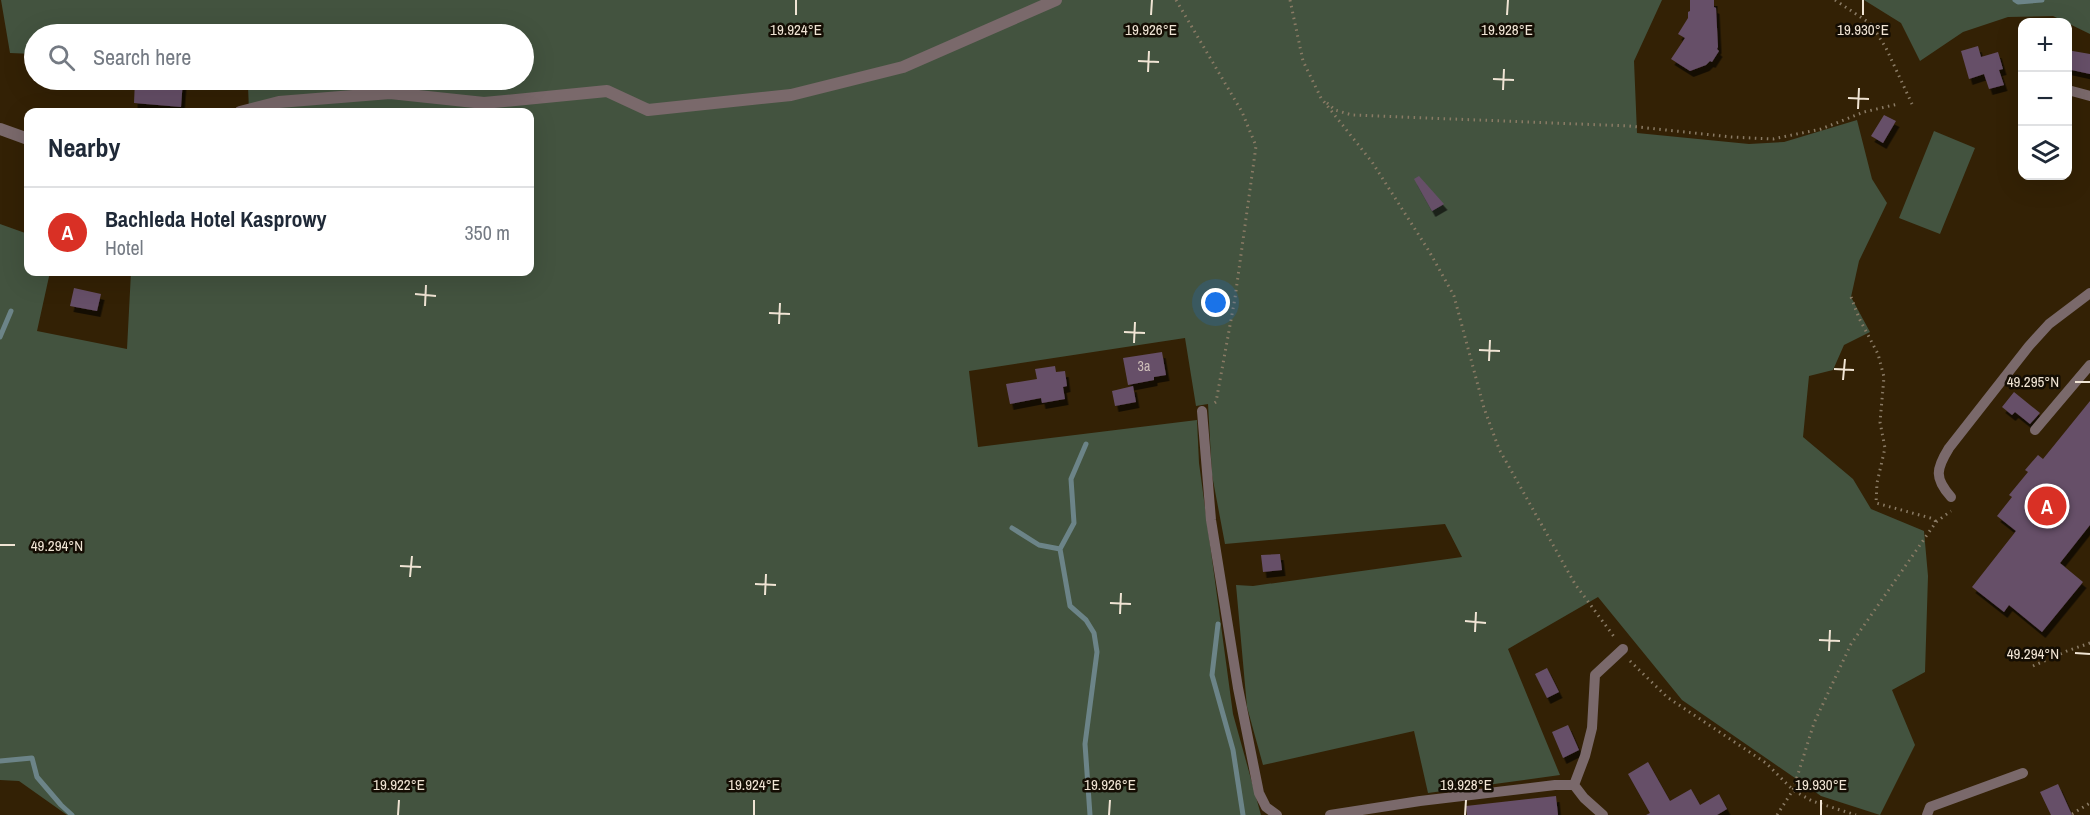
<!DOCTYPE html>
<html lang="en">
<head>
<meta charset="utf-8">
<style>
  body { margin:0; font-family:"Archivo Narrow",sans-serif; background:#f6f6f7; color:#1f2937 }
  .controls { position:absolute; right:18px; top:18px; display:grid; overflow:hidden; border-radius:12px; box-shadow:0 6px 24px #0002 }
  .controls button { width:54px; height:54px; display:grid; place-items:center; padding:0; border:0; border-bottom:2px solid #e0e1e3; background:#fff; color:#1f2937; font:30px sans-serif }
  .you { position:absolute; left:1216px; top:303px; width:21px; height:21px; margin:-15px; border:4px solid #fff; border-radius:50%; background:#1a73e8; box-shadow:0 0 0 9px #1a73e833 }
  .badge { display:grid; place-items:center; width:39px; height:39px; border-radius:50%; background:#d93025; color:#fff; font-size:20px; font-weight:700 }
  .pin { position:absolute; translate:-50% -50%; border:3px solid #fff; box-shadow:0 2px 6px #0006 }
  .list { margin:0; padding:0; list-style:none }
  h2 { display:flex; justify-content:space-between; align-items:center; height:78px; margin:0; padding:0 24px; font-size:26px }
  h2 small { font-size:20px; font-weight:400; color:#747a83 }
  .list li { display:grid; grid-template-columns:39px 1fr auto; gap:18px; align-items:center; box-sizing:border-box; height:90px; padding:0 24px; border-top:2px solid #e0e1e3 }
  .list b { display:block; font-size:22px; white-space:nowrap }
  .list p { margin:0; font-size:20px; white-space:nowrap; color:#747a83 }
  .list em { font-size:20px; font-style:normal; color:#747a83 }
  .icon { flex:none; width:33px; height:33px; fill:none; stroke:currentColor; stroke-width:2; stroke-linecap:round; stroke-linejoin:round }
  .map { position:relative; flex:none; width:2090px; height:815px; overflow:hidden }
  .search { position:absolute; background:#fff; box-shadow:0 6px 24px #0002; left:24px; top:24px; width:510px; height:66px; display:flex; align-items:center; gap:15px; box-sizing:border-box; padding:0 21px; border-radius:33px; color:#747a83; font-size:22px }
  .panel { position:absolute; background:#fff; box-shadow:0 6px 24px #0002; left:24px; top:108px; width:510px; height:168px; border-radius:12px }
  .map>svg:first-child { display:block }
</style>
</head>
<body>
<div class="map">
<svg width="2090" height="815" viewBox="0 0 2090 815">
  <defs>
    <filter id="shadow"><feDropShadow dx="3.5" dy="6" stdDeviation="0" flood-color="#0009"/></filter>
  </defs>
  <rect width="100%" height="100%" fill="#332105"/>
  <path fill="#43533f" d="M 1,0 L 1662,0 L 1634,61 L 1637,133 L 1749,144 L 1784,142 L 1857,120 L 1872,179 L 1887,203 L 1859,261 L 1851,297 L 1870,332 L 1844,345 L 1833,370 L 1809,376 L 1803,437 L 1853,479 L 1871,509 L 1924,531 L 1928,576 L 1925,672 L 1892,690 L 1915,745 L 1880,815 L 1821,796 L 1682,700 L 1598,597 L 1508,649 L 1560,775 L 1428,793 L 1414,731 L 1263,765 L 1247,707 L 1236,585 L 1253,586 L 1462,557 L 1445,524 L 1225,544 L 1212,475 L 1208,404 L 1196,406 L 1185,338 L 969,371 L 978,447 L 1197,420 L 1199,463 L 1233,714 L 1261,815 L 67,815 L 19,781 L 0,780 L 0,224 L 28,234 L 28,272 L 50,272 L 37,331 L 127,349 L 131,272 L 530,272 L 530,112 L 243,112 L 249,111 L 248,86 L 217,83 L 213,80 L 524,80 L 524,34 L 34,34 L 34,54 L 10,53 Z
    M 1864,0 L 2090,0 L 2090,34 L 2053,16 L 2008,17 L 1963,32 L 1920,61 L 1901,23 Z
    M 1934,131 L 1975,148 L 1940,234 L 1899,218 Z"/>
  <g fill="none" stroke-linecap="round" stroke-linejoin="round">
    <path stroke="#6c8488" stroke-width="5" d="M 2015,0 L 2018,2 L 2042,0
      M 0,337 L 11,311
      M 1086,444 L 1071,479 L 1074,523 L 1060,549 L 1070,606 L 1086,620 L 1094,633 L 1097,652 L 1085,744 L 1090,815
      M 1012,528 L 1039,545 L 1060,549
      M 1218,624 L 1212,675 L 1233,750 L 1243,815
      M 0,761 L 32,758 L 37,777 L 61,805 L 72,815"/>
  </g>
  <path fill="#664f68" filter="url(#shadow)" d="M 1690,0 L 1714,0 L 1714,7 L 1716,8 L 1718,47 L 1717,49 L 1719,51 L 1712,62 L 1710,61 L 1706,65 L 1690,71 L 1671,59 L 1685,38 L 1678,34 L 1688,18 L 1688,12 L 1690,11 Z
    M 1978,46 L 1981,57 L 1998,52 L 2003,69 L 1999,70 L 2004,85 L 1989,89 L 1984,74 L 1969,79 L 1961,51 Z
    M 2067,50 L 2090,54 L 2090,74 L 2067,69 Z
    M 135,80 L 183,80 L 181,107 L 134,103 Z
    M 1884,115 L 1896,121 L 1883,143 L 1871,136 Z
    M 1419,176 L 1444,204 L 1432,211 L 1414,179 Z
    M 74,288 L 101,294 L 97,311 L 70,306 Z
    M 1162,352 L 1166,375 L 1154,377 L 1154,380 L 1128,385 L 1123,358 Z
    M 1055,366 L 1056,372 L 1065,371 L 1067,386 L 1063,387 L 1065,399 L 1042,403 L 1041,398 L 1010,404 L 1006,384 L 1037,379 L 1035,369 Z
    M 1133,386 L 1136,402 L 1115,406 L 1112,391 Z
    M 2014,392 L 2040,413 L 2030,424 L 2015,412 L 2012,415 L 2002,407 Z
    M 2090,401 L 2090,525 L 2060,563 L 2083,582 L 2042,632 L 2009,605 L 2004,612 L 1972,587 L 2016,531 L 1997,516 L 2012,497 L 2009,495 L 2028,472 L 2025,470 L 2038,455 L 2043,459 Z
    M 1280,554 L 1282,570 L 1263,572 L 1261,555 Z
    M 1547,668 L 1559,692 L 1547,698 L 1535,674 Z
    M 1568,725 L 1579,750 L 1563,758 L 1552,732 Z
    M 1648,762 L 1670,801 L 1691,789 L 1700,805 L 1719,794 L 1727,809 L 1717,815 L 1646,815 L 1650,813 L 1628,774 Z
    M 2058,784 L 2072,815 L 2051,815 L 2040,792 Z
    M 1556,796 L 1558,815 L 1467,815 L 1466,806 Z"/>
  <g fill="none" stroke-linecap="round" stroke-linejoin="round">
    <path stroke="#8a7b65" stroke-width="3" stroke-dasharray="1.5 4.5" stroke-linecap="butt" d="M 1176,0 L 1242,112 L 1256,146 L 1235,298 L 1216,402 L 1213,404
      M 1290,0 L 1303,61 L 1321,98 L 1372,162 L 1429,251 L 1454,296 L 1484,408 L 1499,449 L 1575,584 L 1615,638
      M 1835,0 L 1871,24 L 1886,48 L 1912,104
      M 1327,103 L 1335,110 L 1352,115 L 1629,126 L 1731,137 L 1773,139 L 1821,129 L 1864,112 L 1898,104
      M 1851,297 L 1859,318 L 1878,354 L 1884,377 L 1880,422 L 1885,448 L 1877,483 L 1876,503 L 1934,519 L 1936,522
      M 1630,661 L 1667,697 L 1766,763 L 1793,790 L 1812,801 L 1856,815
      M 2033,666 L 2067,651 L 2090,643
      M 2072,814 L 2090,803
      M 1777,815 L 1793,790 L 1814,723 L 1851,644 L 1936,522 L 1951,511"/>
    <path stroke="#7a696b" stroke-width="10" d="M 2068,90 L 2090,96
      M 1202,411 L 1211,520 L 1238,688 L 1259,793 L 1266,807 L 1277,815
      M 2035,430 L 2090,365
      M 1951,497 C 1934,478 1936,469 1949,448 L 2029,346 L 2049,324 L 2090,293
      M 1574,785 L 1585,756 L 1592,728 L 1595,675 L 1623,649
      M 1330,815 L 1420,801 L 1555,785 L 1574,785 L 1584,798 L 1603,815
      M 1927,815 L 1930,807 L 2023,773"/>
    <path stroke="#7a696b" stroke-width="12" d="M 240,112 L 279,102 L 390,93 L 484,103 L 607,91 L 648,110 L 791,95 L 903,67 L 1056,0
      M 0,129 L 28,139"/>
  </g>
  <path fill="none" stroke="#f0e4d4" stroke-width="2" d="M 796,15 L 796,0M 1151,15 L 1152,0M 1507,15 L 1508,0M 1863,15 L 1863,0M 1138,61 L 1159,62M 1148,72 L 1149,51M 1493,79 L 1514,80M 1503,90 L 1504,69M 1848,98 L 1869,99M 1858,109 L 1859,88M 415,294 L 436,296M 425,306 L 426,285M 769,313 L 790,314M 779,324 L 780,303M 1124,332 L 1145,333M 1134,343 L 1135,322M 1479,350 L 1500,351M 1489,361 L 1490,340M 1834,369 L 1854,370M 1843,380 L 1845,359M 2075,382 L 2090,382M 0,545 L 15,545M 400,566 L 421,567M 410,577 L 412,556M 755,584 L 776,585M 765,595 L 766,574M 1110,603 L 1131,604M 1120,614 L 1121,593M 1465,621 L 1486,623M 1475,632 L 1476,612M 1819,640 L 1840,641M 1829,651 L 1830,630M 2075,653 L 2090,654M 398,815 L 399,800M 754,815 L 754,800M 1109,815 L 1110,800M 1465,815 L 1466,800M 1821,815 L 1821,800"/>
  <g text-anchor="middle" stroke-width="5" stroke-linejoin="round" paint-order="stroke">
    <g font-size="14" fill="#cebfb9">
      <text x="1144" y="371">3a</text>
    </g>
  </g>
  <g font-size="15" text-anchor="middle" fill="#f0e4d4" stroke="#140d03" stroke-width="5" stroke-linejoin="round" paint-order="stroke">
    <text x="796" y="35">19.924°E</text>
    <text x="1151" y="35">19.926°E</text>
    <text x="1507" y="35">19.928°E</text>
    <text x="1863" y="35">19.930°E</text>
    <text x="2033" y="387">49.295°N</text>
    <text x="57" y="551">49.294°N</text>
    <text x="2033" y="659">49.294°N</text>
    <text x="399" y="790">19.922°E</text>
    <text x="754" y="790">19.924°E</text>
    <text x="1110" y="790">19.926°E</text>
    <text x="1466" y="790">19.928°E</text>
    <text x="1821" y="790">19.930°E</text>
  </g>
</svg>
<div class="controls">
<button>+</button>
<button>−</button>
<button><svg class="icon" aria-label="layers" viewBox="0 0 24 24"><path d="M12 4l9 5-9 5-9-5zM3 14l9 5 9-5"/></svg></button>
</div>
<div class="you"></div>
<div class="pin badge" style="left:2047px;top:506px">A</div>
<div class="search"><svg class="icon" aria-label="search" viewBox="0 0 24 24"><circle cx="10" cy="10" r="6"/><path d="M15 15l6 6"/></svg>Search here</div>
<section class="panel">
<h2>Nearby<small></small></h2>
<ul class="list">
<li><span class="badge">A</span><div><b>Bachleda Hotel Kasprowy</b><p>Hotel</p></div><em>350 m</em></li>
</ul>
</section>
</div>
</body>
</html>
